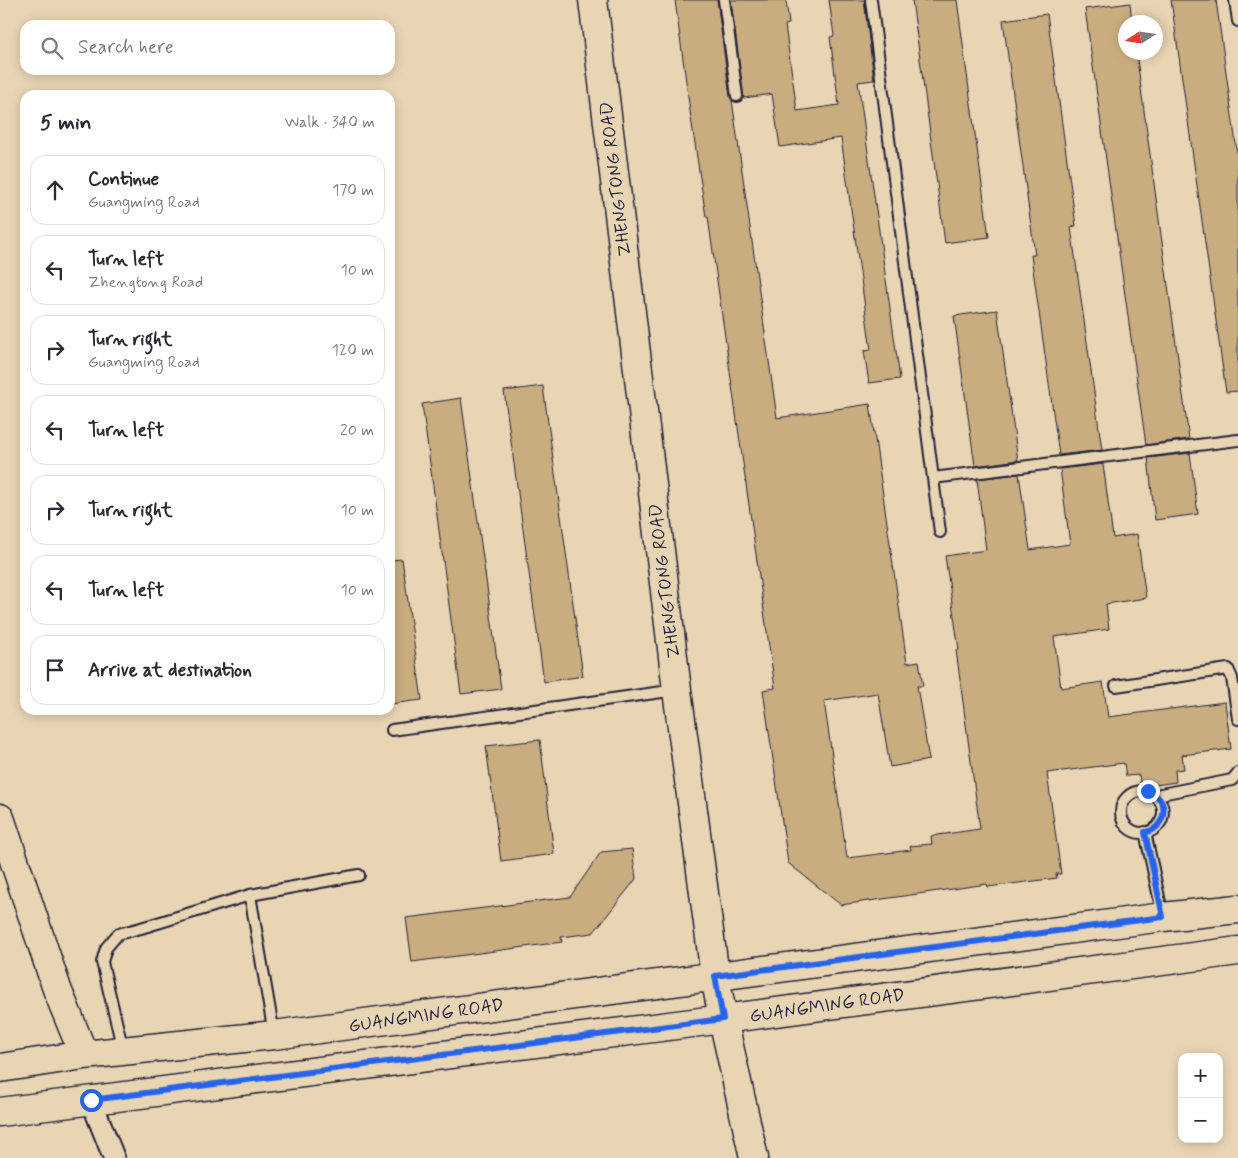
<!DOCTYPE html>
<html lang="en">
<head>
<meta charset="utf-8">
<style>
  body { margin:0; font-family:Mynerve,sans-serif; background:#f2f2f3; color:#2b2b33 }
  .controls { position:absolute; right:15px; bottom:15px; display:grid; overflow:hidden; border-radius:10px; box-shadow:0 2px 12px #0003 }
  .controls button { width:45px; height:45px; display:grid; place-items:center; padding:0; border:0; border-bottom:1px solid #e1e1e2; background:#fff; color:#2b2b33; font:25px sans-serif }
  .compass { position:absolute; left:1118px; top:15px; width:45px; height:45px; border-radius:50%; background:#fff; box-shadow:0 2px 12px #0003; rotate:258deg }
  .stop { position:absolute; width:15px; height:15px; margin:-11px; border:4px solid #2563eb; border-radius:50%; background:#fff }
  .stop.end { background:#2563eb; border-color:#fff; box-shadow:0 1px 5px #0008 }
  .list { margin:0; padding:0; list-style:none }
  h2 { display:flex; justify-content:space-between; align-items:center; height:65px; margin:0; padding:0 20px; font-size:21px }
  h2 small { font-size:16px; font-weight:400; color:#7c7c81 }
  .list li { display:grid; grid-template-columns:32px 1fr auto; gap:15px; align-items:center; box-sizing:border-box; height:70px; margin:0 10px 10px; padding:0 10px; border:1px solid #e1e1e2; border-radius:15px }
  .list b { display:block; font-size:19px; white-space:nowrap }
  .list p { margin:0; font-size:16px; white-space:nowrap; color:#7c7c81 }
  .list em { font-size:16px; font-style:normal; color:#7c7c81 }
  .icon { flex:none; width:28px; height:28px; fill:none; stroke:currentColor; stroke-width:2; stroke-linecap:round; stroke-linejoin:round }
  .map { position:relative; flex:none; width:1238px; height:1158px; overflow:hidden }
  .search { position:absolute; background:#fff; box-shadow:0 2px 12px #0003; left:20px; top:20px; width:375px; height:55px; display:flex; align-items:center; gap:12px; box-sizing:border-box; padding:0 18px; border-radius:15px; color:#7c7c81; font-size:19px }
  .panel { position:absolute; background:#fff; box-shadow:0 2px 12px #0003; left:20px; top:90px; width:375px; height:625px; border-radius:15px }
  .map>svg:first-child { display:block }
</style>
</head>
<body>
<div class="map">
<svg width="1238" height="1158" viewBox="0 0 1238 1158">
  <rect width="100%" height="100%" fill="#e8d5b3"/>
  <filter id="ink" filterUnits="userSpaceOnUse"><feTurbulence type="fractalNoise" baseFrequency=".02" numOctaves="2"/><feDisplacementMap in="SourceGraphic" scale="10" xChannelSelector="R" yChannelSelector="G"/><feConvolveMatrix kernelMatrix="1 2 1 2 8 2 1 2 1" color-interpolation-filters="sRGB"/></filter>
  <g filter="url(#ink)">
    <path fill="#caad7f" stroke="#22223b" d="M 675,0 L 717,0 L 730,97 L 732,100 L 777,418 L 870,404 L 907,663 L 919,661 L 923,686 L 917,686 L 929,760 L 890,767 L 878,693 L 824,701 L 847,858 L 911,850 L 910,846 L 932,844 L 931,836 L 980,829 L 956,650 L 959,650 L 945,556 L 986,550 L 977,479 L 1019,474 L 1030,550 L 1070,544 L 1060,469 L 1103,464 L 1113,538 L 1137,534 L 1146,598 L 1106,604 L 1109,629 L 1054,637 L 1061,688 L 1103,682 L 1108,717 L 1225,702 L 1231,749 L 1182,755 L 1184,769 L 1175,770 L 1176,782 L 1141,787 L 1139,775 L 1126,776 L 1124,763 L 1047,773 L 1061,874 L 1056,874 L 1057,878 L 988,887 L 987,884 L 841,905 L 788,863 L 763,690 L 775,688 L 708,217 L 706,217 L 690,111 Z
      M 731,0 L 786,0 L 789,24 L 785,25 L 797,111 L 839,105 L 830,37 L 834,36 L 829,0 L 864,0 L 874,80 L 858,82 L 900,379 L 869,383 L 864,351 L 871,350 L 841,138 L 780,147 L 772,94 L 744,98 Z
      M 912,0 L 957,0 L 989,237 L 945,243 Z
      M 1171,0 L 1216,0 L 1238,159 L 1238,391 L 1226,392 Z
      M 1130,3 L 1132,22 L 1126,22 L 1126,52 L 1136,52 L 1189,439 L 1146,445 L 1085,9 Z
      M 1047,14 L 1076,226 L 1071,227 L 1102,450 L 1059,455 L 1031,255 L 1035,255 L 1003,20 Z
      M 997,310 L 1018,460 L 975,466 L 954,316 Z
      M 543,386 L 583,676 L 544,682 L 504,391 Z
      M 461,398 L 501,689 L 461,694 L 422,404 Z
      M 1190,453 L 1198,514 L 1155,520 L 1148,458 Z
      M 402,559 L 422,700 L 390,704 L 390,560 Z
      M 540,740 L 554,854 L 501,861 L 486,746 Z
      M 632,849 L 636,879 L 593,933 L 561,937 L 562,942 L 412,962 L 406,918 L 570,897 L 601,852 Z"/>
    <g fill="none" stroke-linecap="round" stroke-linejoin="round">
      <g stroke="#22223b" stroke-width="14">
        <path id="lane" d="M 724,0 L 737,96
          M 871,0 L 940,532
          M 1235,0 L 1238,21
          M 933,478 L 1238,440
          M 1116,686 L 1228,669 L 1232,678 L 1238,719
          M 392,730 L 676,690
          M1121 812a21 21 0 1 1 42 0a21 21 0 1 1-42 0Z
          M 1156,795 L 1232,780 L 1238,773
          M 1145,832 L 1163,916
          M 250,895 L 274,1034
          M 123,1050 L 102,962 L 106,948 L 118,934 L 141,928 L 250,895 L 359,875"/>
      </g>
      <g stroke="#22223b" stroke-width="24">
        <path id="street" d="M 91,1100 L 114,1158"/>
      </g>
      <g stroke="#22223b" stroke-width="31">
        <path id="secondary" d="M 593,0 L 677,690 L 715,976 L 723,1019 L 754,1158
          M 0,818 L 57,989 L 84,1055
          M 0,1068 L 84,1055 L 274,1035 L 1163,917 L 1238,909
          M 0,1112 L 723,1019 L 1238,951"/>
      </g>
      <use href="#lane" stroke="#e8d5b3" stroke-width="10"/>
      <use href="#street" stroke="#e8d5b3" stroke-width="20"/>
      <use href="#secondary" stroke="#e8d5b3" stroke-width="28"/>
    </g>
  </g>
  <g fill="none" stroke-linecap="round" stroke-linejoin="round" filter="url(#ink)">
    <path stroke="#2563eb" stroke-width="6" d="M 91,1100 L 723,1019 L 715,976 L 1163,917 L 1145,832 C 1159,831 1168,814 1161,801 C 1158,796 1153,794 1148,791"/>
  </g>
  <g text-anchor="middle" stroke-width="4" stroke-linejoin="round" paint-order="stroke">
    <g font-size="18" fill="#22223b" stroke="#e8d5b3">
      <text transform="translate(615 179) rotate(-97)" y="6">ZHENGTONG ROAD</text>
      <text transform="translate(664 581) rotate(-97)" y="6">ZHENGTONG ROAD</text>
      <text transform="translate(827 1005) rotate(-8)" y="6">GUANGMING ROAD</text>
      <text transform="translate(426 1015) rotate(-8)" y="6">GUANGMING ROAD</text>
    </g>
  </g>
</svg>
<div class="controls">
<button>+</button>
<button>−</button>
</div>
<svg class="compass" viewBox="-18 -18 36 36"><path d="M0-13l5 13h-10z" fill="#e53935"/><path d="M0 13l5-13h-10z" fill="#7c7c81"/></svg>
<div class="stop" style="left:91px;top:1100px"></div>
<div class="stop end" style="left:1148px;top:791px"></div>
<div class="search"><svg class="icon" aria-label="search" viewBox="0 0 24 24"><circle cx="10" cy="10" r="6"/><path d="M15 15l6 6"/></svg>Search here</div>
<section class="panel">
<h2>5 min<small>Walk · 340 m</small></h2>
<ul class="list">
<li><svg class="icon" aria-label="ahead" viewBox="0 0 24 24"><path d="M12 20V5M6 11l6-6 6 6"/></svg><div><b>Continue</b><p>Guangming Road</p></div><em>170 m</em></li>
<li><svg class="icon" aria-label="left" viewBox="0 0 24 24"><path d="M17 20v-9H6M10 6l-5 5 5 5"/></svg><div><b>Turn left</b><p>Zhengtong Road</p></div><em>10 m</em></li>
<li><svg class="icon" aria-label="right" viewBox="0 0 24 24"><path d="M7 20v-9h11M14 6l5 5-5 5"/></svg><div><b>Turn right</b><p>Guangming Road</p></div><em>120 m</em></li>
<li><svg class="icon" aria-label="left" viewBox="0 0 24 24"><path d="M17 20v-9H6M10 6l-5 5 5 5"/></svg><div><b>Turn left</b></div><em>20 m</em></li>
<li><svg class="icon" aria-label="right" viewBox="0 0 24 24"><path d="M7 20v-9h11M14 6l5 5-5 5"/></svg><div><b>Turn right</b></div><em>10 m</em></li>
<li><svg class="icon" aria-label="left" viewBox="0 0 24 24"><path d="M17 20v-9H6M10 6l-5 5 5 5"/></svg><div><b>Turn left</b></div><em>10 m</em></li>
<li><svg class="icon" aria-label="arrive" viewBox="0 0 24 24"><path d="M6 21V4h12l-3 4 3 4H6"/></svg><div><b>Arrive at destination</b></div></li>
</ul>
</section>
</div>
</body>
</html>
